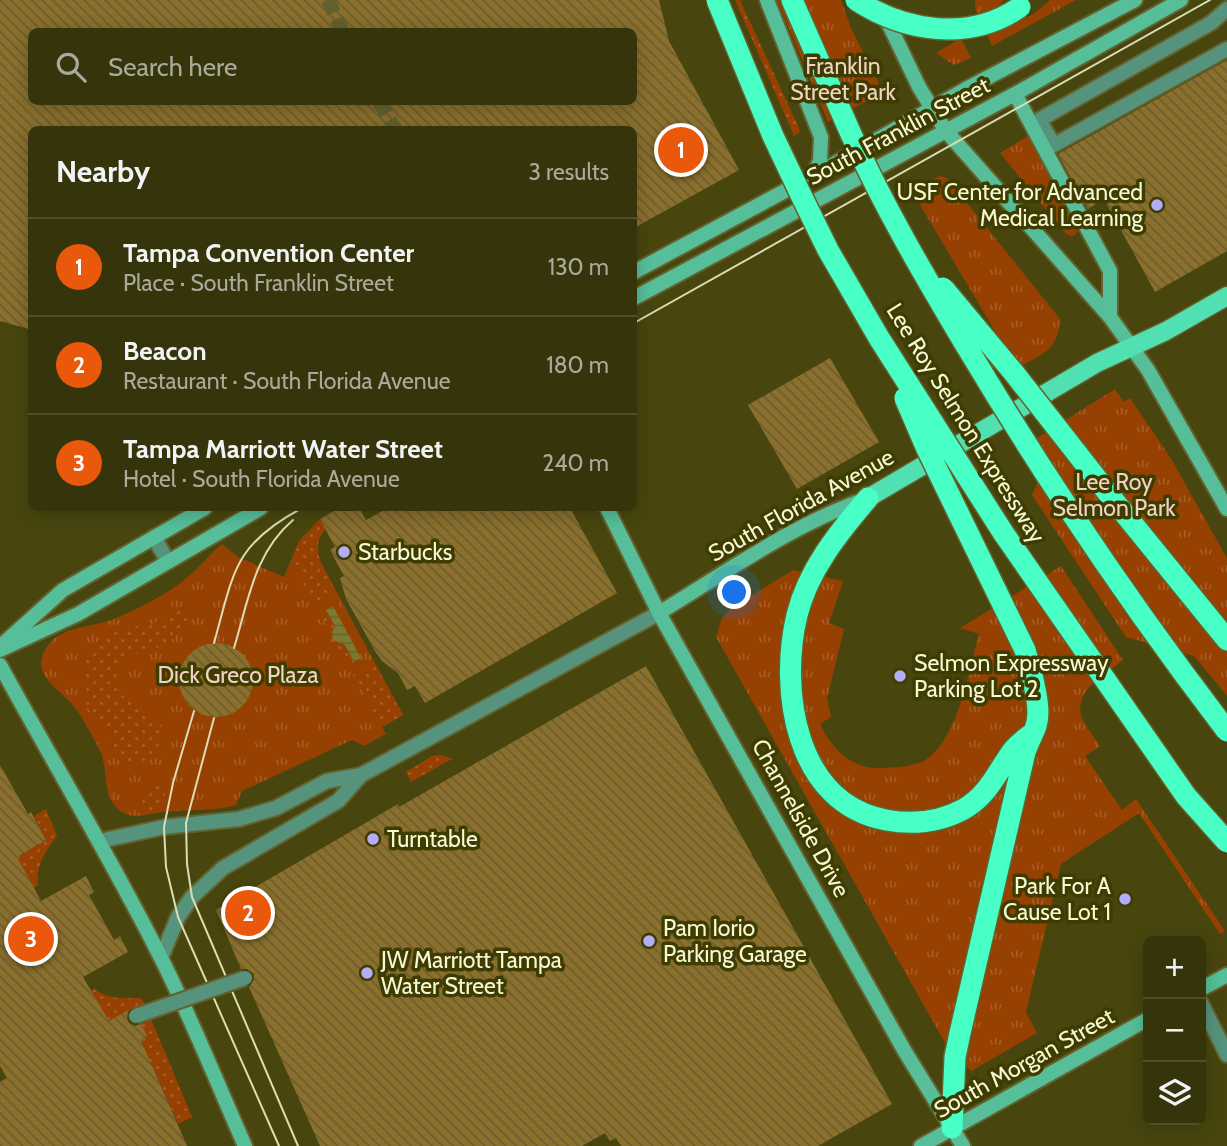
<!DOCTYPE html>
<html lang="en">
<head>
<meta charset="utf-8">
<style>
  body { margin:0; font-family:Cabin,sans-serif; background:#413f18; color:#f1f3f6 }
  .controls { position:absolute; right:21px; bottom:21px; display:grid; overflow:hidden; border-radius:10px; box-shadow:0 4px 18px #0003 }
  .controls button { width:63px; height:63px; display:grid; place-items:center; padding:0; border:0; border-bottom:2px solid #504f2b; background:#36340a; color:#f1f3f6; font:35px sans-serif }
  .you { position:absolute; left:735px; top:593px; width:24px; height:24px; margin:-18px; border:5px solid #fff; border-radius:50%; background:#1a73e8; box-shadow:0 0 0 10px #1a73e833 }
  .badge { display:grid; place-items:center; width:46px; height:46px; border-radius:50%; background:#ea580c; color:#fff; font-size:23px; font-weight:700 }
  .pin { position:absolute; translate:-50% -50%; border:4px solid #fff; box-shadow:0 2px 7px #0006 }
  .list { margin:0; padding:0; list-style:none }
  h2 { display:flex; justify-content:space-between; align-items:center; height:91px; margin:0; padding:0 28px; font-size:30px }
  h2 small { font-size:23px; font-weight:400; color:#aaaa9c }
  .list li { display:grid; grid-template-columns:46px 1fr auto; gap:21px; align-items:center; box-sizing:border-box; height:98px; padding:0 28px; border-top:2px solid #504f2b }
  .list b { display:block; font-size:26px; white-space:nowrap }
  .list p { margin:0; font-size:23px; white-space:nowrap; color:#aaaa9c }
  .list em { font-size:23px; font-style:normal; color:#aaaa9c }
  .icon { flex:none; width:38px; height:38px; fill:none; stroke:currentColor; stroke-width:2; stroke-linecap:round; stroke-linejoin:round }
  .map { position:relative; flex:none; width:1227px; height:1146px; overflow:hidden }
  .search { position:absolute; background:#36340a; box-shadow:0 4px 18px #0003; left:28px; top:28px; width:609px; height:77px; display:flex; align-items:center; gap:18px; box-sizing:border-box; padding:0 24px; border-radius:10px; color:#aaaa9c; font-size:26px }
  .panel { position:absolute; background:#36340a; box-shadow:0 4px 18px #0003; left:28px; top:126px; width:609px; height:385px; border-radius:10px }
  .map>svg:first-child { display:block }
</style>
</head>
<body>
<div class="map">
<svg width="1227" height="1146" viewBox="0 0 1227 1146">
  <defs>
    <pattern id="grass-tufts" width="24" height="20" patternUnits="userSpaceOnUse" patternTransform="scale(1.75)"><rect width="24" height="20" fill="#964001"/><path d="M3 7l-1-3M5 7V3M7 7l1-3M15 17l-1-3M17 17v-4M19 17l1-3" fill="none" stroke="#a55c25"/></pattern>
    <pattern id="garden-dots" width="8" height="8" patternUnits="userSpaceOnUse" patternTransform="scale(1.75)"><rect width="8" height="8" fill="#964001"/><path d="M2 2h.1M6 6h.1" fill="none" stroke="#a55c25" stroke-width="1.8" stroke-linecap="round"/></pattern>
    <pattern id="water-rules" width="6" height="5" patternUnits="userSpaceOnUse" patternTransform="scale(1.75)"><rect width="6" height="5" fill="#7d7a2d"/><path d="M0 2.5h6" fill="none" stroke="#666436"/></pattern>
    <pattern id="building-back-hatch" width="6" height="6" patternUnits="userSpaceOnUse" patternTransform="scale(1.75)"><rect width="6" height="6" fill="#8b702b"/><path d="M-1 5l2 2M0 0l6 6M5-1l2 2" fill="none" stroke="#6a5d36"/></pattern>
  </defs>
  <rect width="100%" height="100%" fill="#48460e"/>
  <path fill="url(#grass-tufts)" d="M 777,0 L 841,0 L 851,28 L 883,92 L 828,122 Z
    M 975,0 L 1004,0 L 1001,2 L 1013,24 L 1035,13 L 1050,0 L 1076,0 L 992,46 L 976,10 Z
    M 961,38 L 971,58 L 954,65 L 936,53 Z
    M 1028,136 L 1077,223 L 1077,233 L 1072,236 L 1066,234 L 1000,153 Z
    M 940,176 L 947,178 L 1060,319 C 1059,350 1041,355 1017,368 L 910,188 Z
    M 1115,389 L 1124,402 L 1130,398 L 1170,457 L 1227,558 L 1227,696 L 1194,656 L 1126,637 L 1032,495 L 1046,465 L 1032,441 Z
    M 320,519 L 326,529 C 316,538 317,544 318,557 L 403,715 L 382,727 L 386,734 L 364,746 L 352,740 L 242,791 L 236,805 C 211,812 188,809 162,812 C 151,813 138,819 126,814 C 101,803 109,774 101,753 C 97,744 91,734 86,725 C 82,717 77,710 71,703 C 57,687 29,673 47,647 C 61,625 92,628 114,619 C 135,610 160,598 179,584 C 195,573 207,556 222,544 L 238,557 L 284,577 L 299,541 Z
    M 1061,566 L 1123,660 C 1106,674 1072,691 1082,718 C 1086,727 1094,737 1100,746 L 1085,756 L 1122,810 L 1136,799 L 1225,931 L 1220,934 L 1139,813 L 1061,864 L 1026,1012 L 1037,1033 L 971,1071 L 945,1043 L 716,637 L 722,618 L 731,608 L 793,570 L 843,581 L 829,623 L 844,629 L 827,698 L 831,717 L 820,724 C 830,746 849,767 876,768 C 890,768 912,767 924,761 C 958,741 969,670 979,634 L 960,628 Z"/>
  <path fill="url(#garden-dots)" d="M 735,0 L 740,0 L 799,128 L 800,132 L 794,136 Z
    M 320,519 L 326,529 C 306,548 328,575 337,594 L 316,606 L 291,561 L 299,541 Z
    M 173,606 C 183,610 188,613 188,624 C 179,633 169,644 157,648 C 138,655 113,652 117,683 C 121,710 153,700 163,733 C 161,754 129,781 114,754 C 110,747 111,736 106,729 C 102,722 95,718 91,713 C 76,692 79,661 97,643 C 111,629 130,631 146,622 L 149,626 L 174,612 L 172,608 Z
    M 326,610 L 354,662 L 348,665 L 339,649 L 330,642 L 329,630 L 320,614 Z
    M 374,662 L 403,715 L 382,727 L 353,674 Z
    M 442,755 L 452,759 L 411,782 L 406,772 L 432,756 Z
    M 156,786 L 167,786 L 161,812 L 140,815 L 139,808 L 142,795 Z
    M 46,809 L 57,836 C 45,852 36,864 38,885 L 34,888 L 11,860 L 46,840 L 34,816 Z
    M 94,989 C 111,1000 122,998 140,998 L 144,1002 L 192,1117 L 178,1124 L 141,1040 L 147,1036 L 132,1009 L 104,1024 L 91,991 Z"/>
  <path fill="url(#water-rules)" d="M 333,606 L 361,658 L 354,662 L 345,645 L 333,640 L 332,632 L 335,626 L 326,610 Z"/>
  <path fill="url(#building-back-hatch)" fill-rule="evenodd" d="M 0,0 L 659,0 L 669,41 L 739,170 L 634,228 L 634,130 L 32,130 L 32,330 L 0,321 ZM 32,32 L 634,32 L 634,102 L 32,102 Z
    M 1227,60 L 1227,251 L 1155,292 L 1104,199 L 1088,209 L 1058,154 Z
    M 830,358 L 879,442 L 797,489 L 748,405 Z
    M 339,508 L 359,508 L 366,520 L 388,508 L 570,508 L 617,593 L 425,703 L 415,686 L 407,690 L 398,673 L 382,661 L 375,651 L 346,599 L 340,578 L 344,576 L 330,550 L 335,547 L 320,519 Z
    M179 680a37 37 0 1 1 74 0a37 37 0 1 1-74 0Z
    M 646,666 L 892,1104 L 818,1146 L 621,1146 L 616,1138 L 610,1141 L 605,1133 L 582,1146 L 320,1146 L 249,987 L 254,980 L 254,974 L 247,969 L 241,969 L 216,910 L 398,804 L 399,807 Z
    M 0,765 L 28,814 L 31,812 L 46,840 L 17,857 L 41,901 L 86,876 L 94,892 L 89,895 L 114,940 L 120,936 L 128,952 L 83,977 L 109,1021 L 128,1010 L 127,1018 L 129,1023 L 135,1026 L 141,1024 L 147,1036 L 141,1040 L 187,1146 L 0,1146 L 0,1082 L 7,1078 L 0,1066 Z"/>
  <g fill="none" stroke-linecap="round" stroke-linejoin="round">
    <path stroke="#62612c" stroke-width="14" stroke-dasharray="14 7" stroke-linecap="butt" d="M 328,0 L 343,32
      M 379,102 L 396,130"/>
    <g stroke="#64622e" stroke-width="18">
      <path id="street" d="M 1227,9 L 1211,23 L 1039,120 L 1054,145 L 1227,49
        M 154,537 L 168,562
        M 100,841 L 164,827 L 239,819 L 276,808 L 327,781 L 361,775 L 659,613
        M 161,958 L 178,917 L 192,897 L 223,868 L 338,801 L 361,775
        M 1201,1003 L 1227,1055"/>
    </g>
    <g stroke="#64622e" stroke-width="18">
      <path id="secondary" d="M 767,0 L 821,137 L 820,162 L 812,175
        M 883,12 L 919,87 L 946,131 L 1110,317 L 1148,370 L 1227,509
        M 1015,94 L 1110,271 L 1110,317
        M 634,272 L 811,177 L 964,90 L 1135,0
        M 634,298 L 1015,94 L 1181,0
        M 607,508 L 659,613 L 904,1050 L 963,1146
        M 659,613 C 725,573 793,524 866,499
        M 4,643 L 63,590 L 205,508
        M 0,650 L 78,614 L 261,508
        M 0,665 C 53,762 110,857 160,956 C 191,1017 217,1083 245,1146
        M 1201,989 L 1227,975
        M 921,1146 L 1148,1019"/>
    </g>
    <g stroke="#64622e" stroke-width="21">
      <path id="primary" d="M 868,498 L 1097,363 L 1166,331 L 1227,296"/>
    </g>
    <g stroke="#64622e" stroke-width="24">
      <path id="highway" d="M 792,0 L 851,134
        M 868,498 C 839,532 808,570 797,615 C 779,690 795,803 886,820 C 913,825 940,822 964,809 C 988,795 996,774 1011,753 C 1015,746 1024,740 1030,735
        M 1115,502 L 1227,640
        M 952,1128 L 955,1057 L 960,1033 L 1025,752 C 1028,743 1034,732 1036,726 C 1041,711 1035,690 1032,675"/>
    </g>
    <use href="#street" stroke="#55937c" stroke-width="14"/>
    <use href="#secondary" stroke="#56bf9a" stroke-width="14"/>
    <use href="#primary" stroke="#51e0b1" stroke-width="18"/>
    <use href="#highway" stroke="#48ffc6" stroke-width="21"/>
    <path stroke="#dcdcb5" stroke-width="2" d="M 634,323 L 1210,0
      M 214,643 C 234,572 233,545 302,508
      M 234,648 C 248,602 254,553 293,520
      M 194,711 L 173,783 L 164,827 L 166,867 L 178,917 L 279,1146
      M 214,718 L 186,823 L 187,864 L 192,897 L 298,1146"/>
    <g stroke="#64622e" stroke-width="18" stroke-linecap="butt">
      <path id="street-bridge" d="M 136,1016 L 245,978"/>
    </g>
    <g stroke="#64622e" stroke-width="24" stroke-linecap="butt">
      <path id="highway-bridge" d="M 717,0 L 773,136 L 801,195 L 828,250 L 879,338 L 1004,534 L 1186,796 L 1227,842
        M 856,0 C 905,32 970,42 1020,7
        M 851,134 C 884,207 924,275 965,344 C 1045,478 1132,607 1227,731
        M 943,288 L 1014,373 L 1115,502
        M 905,398 L 927,449 L 1025,650 L 1032,675"/>
    </g>
    <use href="#street-bridge" stroke="#55937c" stroke-width="14"/>
    <use href="#highway-bridge" stroke="#48ffc6" stroke-width="21"/>
  </g>
  <g fill="#b3adf9" stroke="#3e3c00" stroke-width="2.5">
    <circle cx="1157" cy="205" r="7"/>
    <circle cx="344" cy="552" r="7"/>
    <circle cx="900" cy="676" r="7"/>
    <circle cx="373" cy="839" r="7"/>
    <circle cx="1125" cy="899" r="7"/>
    <circle cx="649" cy="941" r="7"/>
    <circle cx="367" cy="973" r="7"/>
  </g>
  <g text-anchor="middle" stroke-width="7" stroke-linejoin="round" paint-order="stroke">
    <g font-size="23" fill="#f1d3c4" stroke="#3e3c00">
      <text x="843" y="74">Franklin<tspan x="843" dy="26">Street Park</tspan></text>
      <text x="1114" y="490">Lee Roy<tspan x="1114" dy="26">Selmon Park</tspan></text>
      <text x="238" y="683">Dick Greco Plaza</text>
    </g>
    <g font-size="23" fill="#f7f8d4" stroke="#3e3c00">
      <text transform="translate(898 131) rotate(-28)" y="8">South Franklin Street</text>
      <text transform="translate(966 423) rotate(58)" y="8">Lee Roy Selmon Expressway</text>
      <text transform="translate(801 505) rotate(-29)" y="8">South Florida Avenue</text>
      <text transform="translate(801 818) rotate(61)" y="8">Channelside Drive</text>
      <text transform="translate(1024 1063) rotate(-29)" y="8">South Morgan Street</text>
    </g>
    <g font-size="23" fill="#f7f8d4" stroke="#3e3c00" text-anchor="start">
      <text x="1143" y="200" text-anchor="end">USF Center for Advanced<tspan x="1143" dy="26">Medical Learning</tspan></text>
      <text x="358" y="560">Starbucks</text>
      <text x="914" y="671">Selmon Expressway<tspan x="914" dy="26">Parking Lot 2</tspan></text>
      <text x="387" y="847">Turntable</text>
      <text x="1111" y="894" text-anchor="end">Park For A<tspan x="1111" dy="26">Cause Lot 1</tspan></text>
      <text x="663" y="936">Pam Iorio<tspan x="663" dy="26">Parking Garage</tspan></text>
      <text x="381" y="968">JW Marriott Tampa<tspan x="381" dy="26">Water Street</tspan></text>
    </g>
  </g>
</svg>
<div class="controls">
<button>+</button>
<button>−</button>
<button><svg class="icon" aria-label="layers" viewBox="0 0 24 24"><path d="M12 4l9 5-9 5-9-5zM3 14l9 5 9-5"/></svg></button>
</div>
<div class="you"></div>
<div class="pin badge" style="left:681px;top:150px">1</div>
<div class="pin badge" style="left:248px;top:913px">2</div>
<div class="pin badge" style="left:31px;top:939px">3</div>
<div class="search"><svg class="icon" aria-label="search" viewBox="0 0 24 24"><circle cx="10" cy="10" r="6"/><path d="M15 15l6 6"/></svg>Search here</div>
<section class="panel">
<h2>Nearby<small>3 results</small></h2>
<ul class="list">
<li><span class="badge">1</span><div><b>Tampa Convention Center</b><p>Place · South Franklin Street</p></div><em>130 m</em></li>
<li><span class="badge">2</span><div><b>Beacon</b><p>Restaurant · South Florida Avenue</p></div><em>180 m</em></li>
<li><span class="badge">3</span><div><b>Tampa Marriott Water Street</b><p>Hotel · South Florida Avenue</p></div><em>240 m</em></li>
</ul>
</section>
</div>
</body>
</html>
